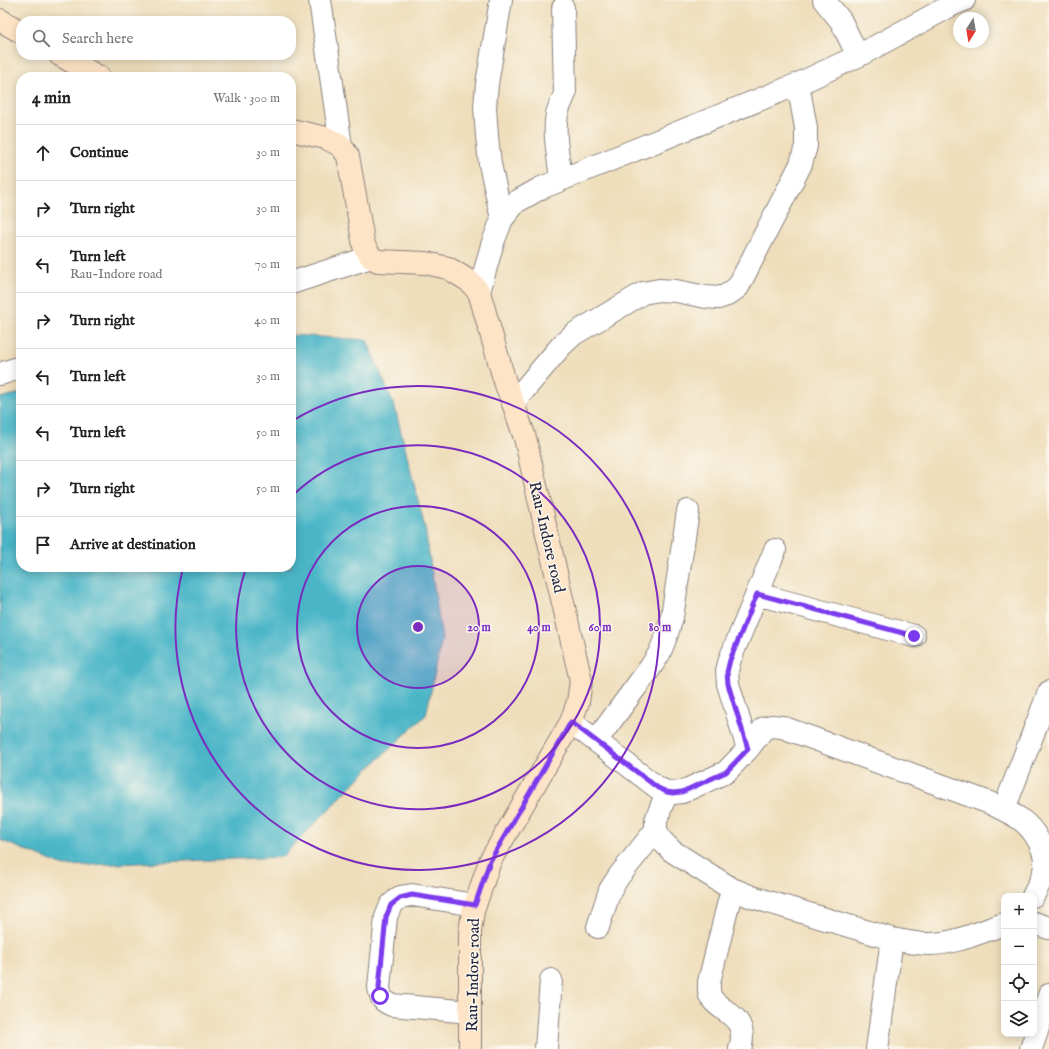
<!DOCTYPE html>
<html lang="en">
<head>
<meta charset="utf-8">
<style>
  body { margin:0; font-family:"IM FELL English",serif; background:#f6f6f6; color:#222 }
  .controls { position:absolute; right:12px; bottom:12px; display:grid; overflow:hidden; border-radius:8px; box-shadow:0 2px 10px #0003 }
  .controls button { width:36px; height:36px; display:grid; place-items:center; padding:0; border:0; border-bottom:1px solid #e0e0e0; background:#fff; color:#222; font:20px sans-serif }
  .compass { position:absolute; left:953px; top:12px; width:36px; height:36px; border-radius:50%; background:#fff; box-shadow:0 2px 10px #0003; rotate:191deg }
  .stop { position:absolute; width:12px; height:12px; margin:-9px; border:3px solid #7c3aed; border-radius:50%; background:#fff }
  .stop.end { background:#7c3aed; border-color:#fff; box-shadow:0 1px 4px #0008 }
  .list { margin:0; padding:0; list-style:none }
  h2 { display:flex; justify-content:space-between; align-items:center; height:52px; margin:0; padding:0 16px; font-size:17px }
  h2 small { font-size:13px; font-weight:400; color:#767676 }
  .list li { display:grid; grid-template-columns:26px 1fr auto; gap:12px; align-items:center; box-sizing:border-box; height:56px; padding:0 16px; border-top:1px solid #e0e0e0 }
  .list b { display:block; font-size:15px; white-space:nowrap }
  .list p { margin:0; font-size:13px; white-space:nowrap; color:#767676 }
  .list em { font-size:13px; font-style:normal; color:#767676 }
  .icon { flex:none; width:22px; height:22px; fill:none; stroke:currentColor; stroke-width:2; stroke-linecap:round; stroke-linejoin:round }
  .map { position:relative; flex:none; width:1049px; height:1049px; overflow:hidden }
  .search { position:absolute; background:#fff; box-shadow:0 2px 10px #0003; left:16px; top:16px; width:280px; height:44px; display:flex; align-items:center; gap:10px; box-sizing:border-box; padding:0 14px; border-radius:16px; color:#767676; font-size:15px }
  .panel { position:absolute; background:#fff; box-shadow:0 2px 10px #0003; left:16px; top:72px; width:280px; height:500px; border-radius:16px }
  .map>svg:first-child { display:block }
</style>
</head>
<body>
<div class="map">
<svg width="1049" height="1049" viewBox="0 0 1049 1049">
  <rect width="100%" height="100%" fill="#fbf7ec"/>
  <filter id="ink" filterUnits="userSpaceOnUse"><feTurbulence type="fractalNoise" baseFrequency=".025" numOctaves="2"/><feDisplacementMap in="SourceGraphic" scale="8" xChannelSelector="R" yChannelSelector="G"/><feConvolveMatrix kernelMatrix="1 2 1 2 8 2 1 2 1" color-interpolation-filters="sRGB"/></filter>
  <filter id="wash" filterUnits="userSpaceOnUse"><feTurbulence type="fractalNoise" baseFrequency=".012" numOctaves="4" result="noise"/><feDisplacementMap in="SourceGraphic" scale="16" xChannelSelector="R" yChannelSelector="G"/><feGaussianBlur stdDeviation="0.9" result="paint"/><feColorMatrix in="noise" values="0 0 0 0 0 0 0 0 0 0 0 0 0 0 0 0 0 1.4 0 .05"/><feComposite in="paint" operator="in"/></filter>
  <g filter="url(#wash)">
    <rect width="100%" height="100%" fill="#efdebc"/>
    <path fill="#4ab5c7" stroke="#366c81" d="M 291,335 L 367,340 L 395,408 L 425,528 L 442,639 L 426,715 L 368,769 L 282,857 L 64,866 L 0,840 L 0,398 L 21,393 L 21,567 L 291,567 Z"/>
  </g>
  <g filter="url(#ink)">
    <g fill="none" stroke-linecap="round" stroke-linejoin="round">
      <g stroke="#88807c" stroke-width="24">
        <path id="street" d="M 320,0 L 341,146
          M 501,0 L 487,84 L 485,107 L 487,136 L 490,164 L 502,219
          M 824,0 L 841,21 L 858,56
          M 561,180 C 559,159 553,134 557,114 C 558,108 563,100 565,93 L 563,8
          M 291,283 L 371,257
          M 479,292 L 492,245 L 502,219 L 516,202 L 541,188 L 798,84 L 858,56 L 950,6 L 964,0
          M 0,374 L 21,367
          M 513,403 L 561,346 L 574,334 L 643,293 L 659,290 L 676,291 L 706,297 L 718,298 L 727,295 L 738,287 L 801,164 L 806,146 L 806,128 L 798,84
          M 757,594 L 914,636
          M 571,722 L 658,788 L 667,792 L 673,793 L 682,792 L 726,772 L 748,749 L 764,728 L 772,726 L 782,727 L 990,803 C 1000,808 1011,813 1020,819 C 1034,829 1047,850 1045,867 C 1043,878 1038,887 1033,896
          M 596,741 L 650,668 L 659,654 L 666,637 L 672,617 L 688,511
          M 748,749 L 728,684 L 727,671 L 730,659 L 775,550
          M 667,792 L 656,820 L 656,830 L 661,840 L 672,851 L 732,889 L 752,897 L 892,939 C 904,941 917,944 929,944 C 955,944 980,932 1004,924
          M 1004,809 L 1049,692
          M 732,889 L 709,982 C 709,988 708,994 712,999 C 723,1013 742,1015 742,1037 C 742,1041 741,1045 740,1049
          M 1034,923 L 1049,928
          M 598,927 L 610,890 L 619,876 L 656,830
          M 470,1012 L 392,1005 C 382,1001 381,999 379,987 L 386,917 L 391,905 L 400,897 L 412,895 L 475,905
          M 546,1049 L 551,980
          M 877,1049 L 892,939
          M 1031,1049 L 1049,995"/>
      </g>
      <g stroke="#88807c" stroke-width="24">
        <path id="secondary" d="M 0,20 L 21,32
          M 60,55 L 99,77
          M 291,130 L 326,138 L 341,146 L 348,156 L 364,246 L 371,257 L 378,261 L 426,263 L 448,268 L 469,281 L 479,292 L 505,382 L 513,403 L 525,438 L 581,681 L 578,702 L 571,722 L 490,861 L 473,911 L 470,932 L 470,1049"/>
      </g>
      <use href="#street" stroke="#fff" stroke-width="22"/>
      <use href="#secondary" stroke="#fee4c6" stroke-width="22"/>
    </g>
  </g>
  <g fill="none" stroke-linecap="round" stroke-linejoin="round" filter="url(#ink)">
    <path stroke="#7c3aed" stroke-width="5" d="M 380,996 L 379,987 L 386,917 L 391,905 L 400,898 L 412,895 L 475,905 L 490,861 L 571,722 L 658,788 L 667,792 L 673,793 L 682,792 L 726,772 L 748,749 L 728,684 L 727,672 L 730,660 L 757,594 L 914,636"/>
  </g>
  <circle cx="418" cy="627" r="61" fill="#7b2cbf" fill-opacity=".12"/>
  <g fill="none" stroke="#7b2cbf" stroke-width="2">
    <circle cx="418" cy="627" r="61"/>
    <circle cx="418" cy="627" r="121"/>
    <path d="M292 496A182 182 0 1 1 246 568"/>
    <path d="M292 421A242 242 0 1 1 183 568"/>
  </g>
  <g text-anchor="middle" stroke-width="3" stroke-linejoin="round" paint-order="stroke">
    <g font-size="16" fill="#22223b" stroke="#fbf7ec">
      <text transform="translate(548 537) rotate(77)" y="6">Rau-Indore road</text>
      <text transform="translate(472 975) rotate(-89)" y="6">Rau-Indore road</text>
    </g>
  </g>
  <circle cx="418" cy="627" r="6" fill="#7b2cbf" stroke="#fbf7ec" stroke-width="2"/>
  <g font-size="12" text-anchor="middle" font-weight="bold" fill="#7b2cbf" stroke="#fbf7ec" stroke-width="3" stroke-linejoin="round" paint-order="stroke">
    <text x="479" y="631">20 m</text>
    <text x="539" y="631">40 m</text>
    <text x="600" y="631">60 m</text>
    <text x="660" y="631">80 m</text>
  </g>
</svg>
<div class="controls">
<button>+</button>
<button>−</button>
<button><svg class="icon" aria-label="locate" viewBox="0 0 24 24"><circle cx="12" cy="12" r="6"/><path d="M12 2v4M12 18v4M2 12h4M18 12h4"/></svg></button>
<button><svg class="icon" aria-label="layers" viewBox="0 0 24 24"><path d="M12 4l9 5-9 5-9-5zM3 14l9 5 9-5"/></svg></button>
</div>
<svg class="compass" viewBox="-18 -18 36 36"><path d="M0-13l5 13h-10z" fill="#e53935"/><path d="M0 13l5-13h-10z" fill="#767676"/></svg>
<div class="stop" style="left:380px;top:996px"></div>
<div class="stop end" style="left:914px;top:636px"></div>
<div class="search"><svg class="icon" aria-label="search" viewBox="0 0 24 24"><circle cx="10" cy="10" r="6"/><path d="M15 15l6 6"/></svg>Search here</div>
<section class="panel">
<h2>4 min<small>Walk · 300 m</small></h2>
<ul class="list">
<li><svg class="icon" aria-label="ahead" viewBox="0 0 24 24"><path d="M12 20V5M6 11l6-6 6 6"/></svg><div><b>Continue</b></div><em>30 m</em></li>
<li><svg class="icon" aria-label="right" viewBox="0 0 24 24"><path d="M7 20v-9h11M14 6l5 5-5 5"/></svg><div><b>Turn right</b></div><em>30 m</em></li>
<li><svg class="icon" aria-label="left" viewBox="0 0 24 24"><path d="M17 20v-9H6M10 6l-5 5 5 5"/></svg><div><b>Turn left</b><p>Rau-Indore road</p></div><em>70 m</em></li>
<li><svg class="icon" aria-label="right" viewBox="0 0 24 24"><path d="M7 20v-9h11M14 6l5 5-5 5"/></svg><div><b>Turn right</b></div><em>40 m</em></li>
<li><svg class="icon" aria-label="left" viewBox="0 0 24 24"><path d="M17 20v-9H6M10 6l-5 5 5 5"/></svg><div><b>Turn left</b></div><em>30 m</em></li>
<li><svg class="icon" aria-label="left" viewBox="0 0 24 24"><path d="M17 20v-9H6M10 6l-5 5 5 5"/></svg><div><b>Turn left</b></div><em>50 m</em></li>
<li><svg class="icon" aria-label="right" viewBox="0 0 24 24"><path d="M7 20v-9h11M14 6l5 5-5 5"/></svg><div><b>Turn right</b></div><em>50 m</em></li>
<li><svg class="icon" aria-label="arrive" viewBox="0 0 24 24"><path d="M6 21V4h12l-3 4 3 4H6"/></svg><div><b>Arrive at destination</b></div></li>
</ul>
</section>
</div>
</body>
</html>
